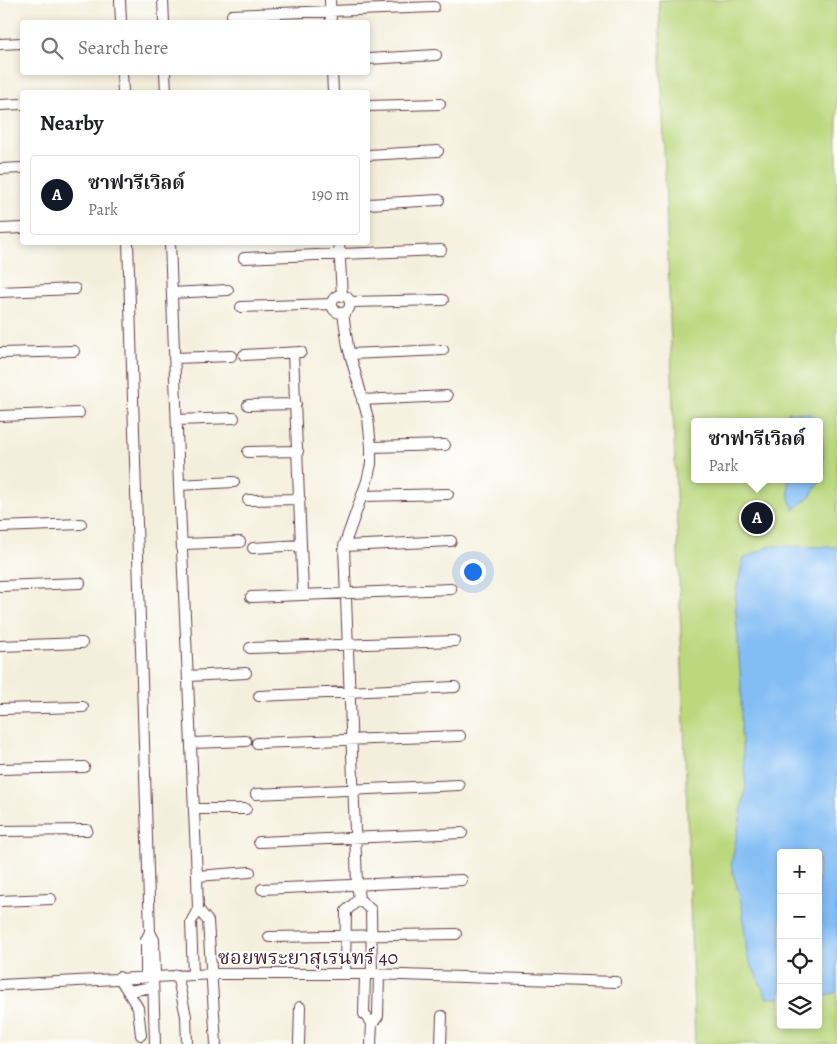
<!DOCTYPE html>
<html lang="en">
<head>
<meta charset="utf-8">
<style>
  body { margin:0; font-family:Alegreya,"Noto Serif Thai",serif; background:#f6f6f6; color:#202124 }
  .controls { position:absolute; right:15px; bottom:15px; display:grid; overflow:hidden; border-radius:5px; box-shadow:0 2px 8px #0003 }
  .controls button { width:45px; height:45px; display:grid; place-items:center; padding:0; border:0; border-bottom:1px solid #e0e0e0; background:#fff; color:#202124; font:25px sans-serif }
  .you { position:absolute; left:472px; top:571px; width:18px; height:18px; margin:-12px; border:4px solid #fff; border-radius:50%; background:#1a73e8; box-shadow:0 0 0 8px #1a73e833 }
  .badge { display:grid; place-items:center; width:32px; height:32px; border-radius:50%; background:#111827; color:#fff; font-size:16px; font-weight:700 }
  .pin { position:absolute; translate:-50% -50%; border:2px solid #fff; box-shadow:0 1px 5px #0006 }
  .popup { position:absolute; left:691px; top:418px; width:132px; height:65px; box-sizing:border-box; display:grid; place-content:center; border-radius:5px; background:#fff; filter:drop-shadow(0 1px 4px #0005); font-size:16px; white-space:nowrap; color:#757577 }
  .popup b { font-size:19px; color:#202124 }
  .popup::after { content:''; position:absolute; left:50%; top:100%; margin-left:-10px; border:10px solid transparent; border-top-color:#fff }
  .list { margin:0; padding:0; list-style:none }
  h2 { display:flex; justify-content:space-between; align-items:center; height:65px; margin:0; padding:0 20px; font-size:21px }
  h2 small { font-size:16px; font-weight:400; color:#757577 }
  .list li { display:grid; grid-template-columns:32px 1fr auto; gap:15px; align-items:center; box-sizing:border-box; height:80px; margin:0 10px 10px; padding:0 10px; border:1px solid #e0e0e0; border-radius:5px }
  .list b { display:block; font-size:19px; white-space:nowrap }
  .list p { margin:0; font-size:16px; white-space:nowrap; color:#757577 }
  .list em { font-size:16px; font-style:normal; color:#757577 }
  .icon { flex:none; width:28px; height:28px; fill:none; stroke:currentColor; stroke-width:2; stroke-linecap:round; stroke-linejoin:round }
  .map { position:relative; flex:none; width:837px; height:1044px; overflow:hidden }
  .search { position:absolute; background:#fff; box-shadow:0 2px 8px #0003; left:20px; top:20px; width:350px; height:55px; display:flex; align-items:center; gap:12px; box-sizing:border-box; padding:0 18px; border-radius:5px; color:#757577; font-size:19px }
  .panel { position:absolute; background:#fff; box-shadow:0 2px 8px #0003; left:20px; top:90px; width:350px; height:155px; border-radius:5px }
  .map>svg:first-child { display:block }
</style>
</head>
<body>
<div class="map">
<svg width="837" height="1044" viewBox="0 0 837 1044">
  <rect width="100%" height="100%" fill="#fff"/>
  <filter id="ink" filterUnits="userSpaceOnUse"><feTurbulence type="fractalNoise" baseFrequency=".02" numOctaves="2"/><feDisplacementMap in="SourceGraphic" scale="10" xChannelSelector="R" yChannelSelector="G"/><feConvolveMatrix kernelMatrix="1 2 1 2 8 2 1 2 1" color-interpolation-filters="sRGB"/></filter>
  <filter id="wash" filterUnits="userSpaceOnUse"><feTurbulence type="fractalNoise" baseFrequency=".0096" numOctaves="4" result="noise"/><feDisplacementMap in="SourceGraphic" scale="20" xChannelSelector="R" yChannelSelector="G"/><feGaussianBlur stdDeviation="1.12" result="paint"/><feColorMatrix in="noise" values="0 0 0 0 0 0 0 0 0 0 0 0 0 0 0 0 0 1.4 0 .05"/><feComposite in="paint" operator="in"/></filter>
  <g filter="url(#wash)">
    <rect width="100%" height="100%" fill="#f4efdc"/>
    <path fill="#bbd87e" stroke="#827c54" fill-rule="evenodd" d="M 659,0 L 837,0 L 837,1044 L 695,1044 ZM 694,422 L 820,422 L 820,479 L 694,479 ZM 781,853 L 818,853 L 818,1025 L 781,1025 Z"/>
    <path fill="#82bdf4" stroke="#666e90" d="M 788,412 L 811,414 L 816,422 L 788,422 Z
      M 820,427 L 822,431 L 824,474 L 811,495 L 794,510 L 789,499 L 788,479 L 820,479 Z
      M 770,546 L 837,547 L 837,992 L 818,998 L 818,853 L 781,853 L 781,998 L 767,998 L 747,956 L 742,906 L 731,865 L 746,787 L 741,734 L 741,688 L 735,597 L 743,559 Z"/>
  </g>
  <g filter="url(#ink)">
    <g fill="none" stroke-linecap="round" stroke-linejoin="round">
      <g stroke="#643e46" stroke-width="12">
        <path id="minor" d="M 120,0 L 121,22
          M 163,0 L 164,22
          M 330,0 L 331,22
          M 232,15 L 434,7
          M 0,44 L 22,43
          M 368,59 L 436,55
          M 122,72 L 123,92
          M 165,72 L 166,92
          M 332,72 L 333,92
          M 0,105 L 22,104
          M 368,106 L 440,104
          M 368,155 L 438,151
          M 0,169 L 22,168
          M 368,204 L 439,200
          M 0,229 L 22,228
          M 128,242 L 150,932 L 154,940 L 155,976
          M 170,242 L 179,485 L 197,876 L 198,909 L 191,922 L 193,974
          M 339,242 L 342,296
          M 244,258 L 441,250
          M 0,292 L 75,289
          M 172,293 L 228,290
          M332 304a9 9 0 1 1 18 0a9 9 0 1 1-18 0Z
          M 350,302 L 443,300
          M 241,307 L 332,304
          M 343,313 L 348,347 L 368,418 L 371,447 L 371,464 L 367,481 L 344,546 L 357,883 L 359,899 L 371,910 L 372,974
          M 0,353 L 74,351
          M 293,353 L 303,593
          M 350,354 L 443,350
          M 244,355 L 301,352
          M 174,358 L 231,356
          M 362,400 L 447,396
          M 248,405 L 296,404
          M 0,416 L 79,413
          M 177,420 L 234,418
          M 371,447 L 445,445
          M 248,452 L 298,451
          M 179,485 L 234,482
          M 363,496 L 448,494
          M 248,500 L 300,499
          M 0,527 L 81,524
          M 183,544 L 240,542
          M 344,546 L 451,541
          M 253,548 L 301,545
          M 0,586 L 80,583
          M 251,597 L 451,589
          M 0,646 L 82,643
          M 250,648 L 455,641
          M 189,676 L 246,673
          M 259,696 L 455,687
          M 0,709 L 83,707
          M 193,743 L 246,741
          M 257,743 L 460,736
          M 0,769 L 84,767
          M 256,794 L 459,785
          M 195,809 L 246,809
          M 0,831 L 87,830
          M 259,842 L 462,833
          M 197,876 L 250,872
          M 262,889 L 462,880
          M 0,901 L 51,899
          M 198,909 L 208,921 L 216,1044
          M 269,937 L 456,934
          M 345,973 L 346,911 L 359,899
          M 365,974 L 364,1014 L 372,1024
          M 177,975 L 186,1016 L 187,1044
          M 146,976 L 146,940 L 150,932
          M 153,976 L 155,1044
          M 119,977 L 138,1008 L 141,1035
          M 0,985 L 213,974 L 372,974 L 616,982
          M 129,991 L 153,987
          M 299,1044 L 300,1007
          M 371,1044 L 372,1024 L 378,1016 L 379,974
          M 441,1044 L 442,1016"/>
      </g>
      <use href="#minor" stroke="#fff" stroke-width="10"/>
    </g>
  </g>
  <g text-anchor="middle" stroke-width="4" stroke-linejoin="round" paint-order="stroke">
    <g font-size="20" fill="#4a1f2b" stroke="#fff">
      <text x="308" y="964">ซอยพระยาสุเรนทร์ 40</text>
    </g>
  </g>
</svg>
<div class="controls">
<button>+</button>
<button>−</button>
<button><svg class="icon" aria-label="locate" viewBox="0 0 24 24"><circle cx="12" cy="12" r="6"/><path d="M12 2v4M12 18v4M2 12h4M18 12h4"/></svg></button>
<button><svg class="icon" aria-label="layers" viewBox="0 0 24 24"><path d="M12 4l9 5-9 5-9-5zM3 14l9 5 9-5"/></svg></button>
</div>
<div class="you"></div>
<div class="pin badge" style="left:757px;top:518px">A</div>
<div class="popup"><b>ซาฟารีเวิลด์</b>Park</div>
<div class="search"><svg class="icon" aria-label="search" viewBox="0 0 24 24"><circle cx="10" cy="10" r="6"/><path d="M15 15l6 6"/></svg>Search here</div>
<section class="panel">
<h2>Nearby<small></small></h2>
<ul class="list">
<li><span class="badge">A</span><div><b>ซาฟารีเวิลด์</b><p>Park</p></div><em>190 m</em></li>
</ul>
</section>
</div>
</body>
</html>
